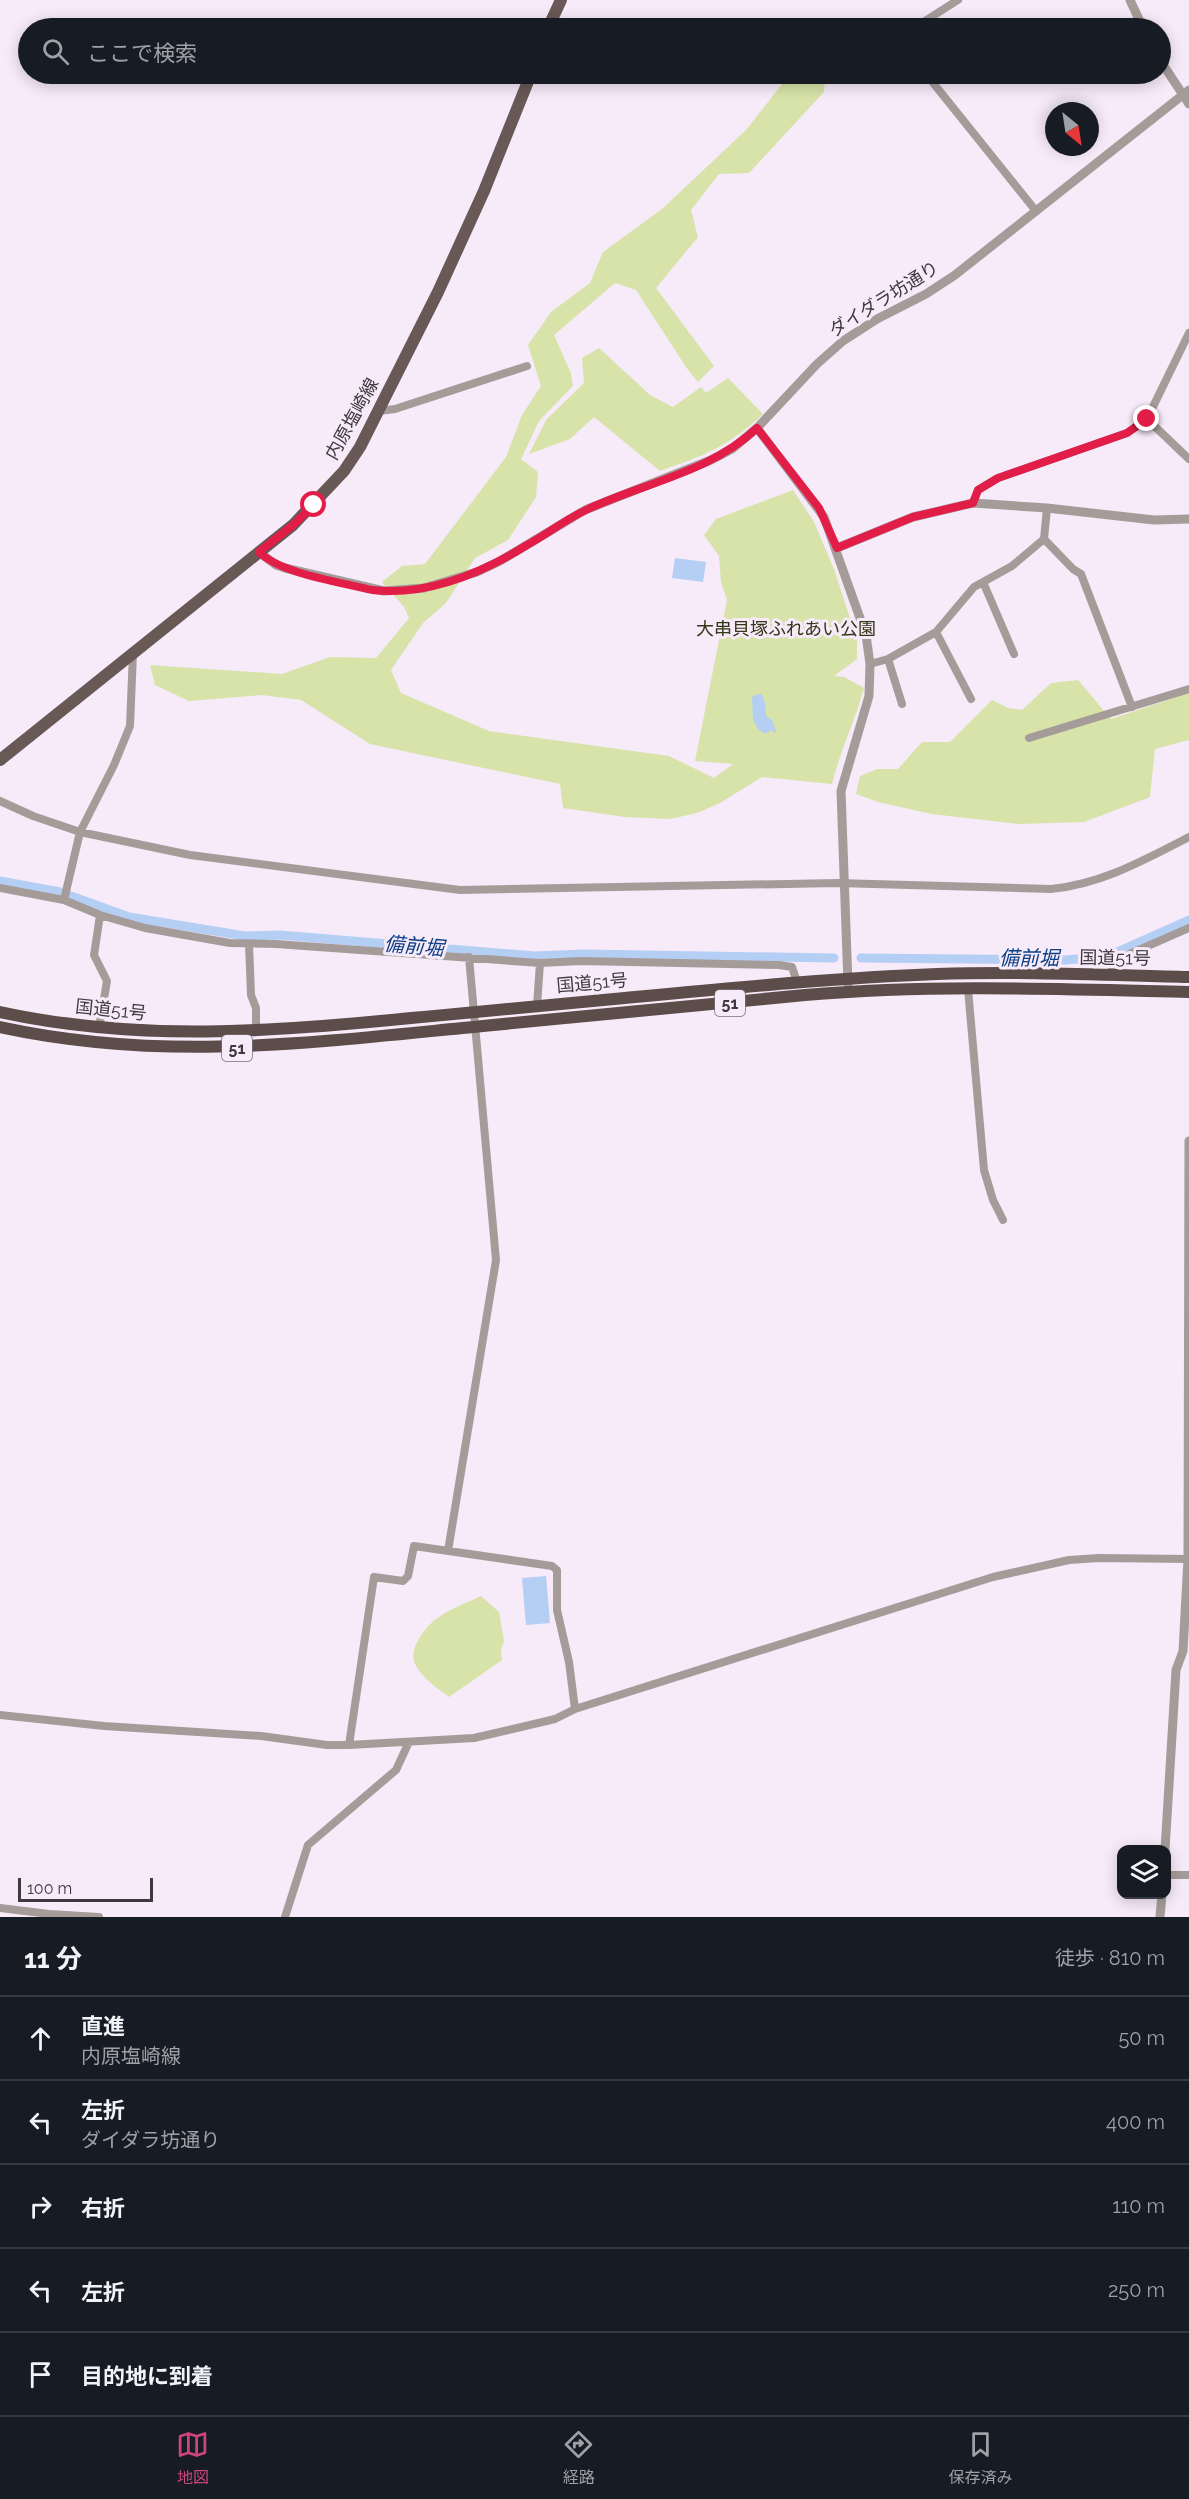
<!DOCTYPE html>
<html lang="ja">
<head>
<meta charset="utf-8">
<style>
  body { margin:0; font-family:Raleway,"Noto Sans JP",sans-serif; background:#242831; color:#f1f3f6 }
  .controls { position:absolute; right:18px; bottom:18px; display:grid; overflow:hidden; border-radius:12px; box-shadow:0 3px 15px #0003 }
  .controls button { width:54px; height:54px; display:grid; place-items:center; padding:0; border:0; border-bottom:2px solid #363941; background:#171b24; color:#f1f3f6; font:30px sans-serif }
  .compass { position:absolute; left:1045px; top:102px; width:54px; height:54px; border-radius:50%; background:#171b24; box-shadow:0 3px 15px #0003; rotate:150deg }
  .scale { position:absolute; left:18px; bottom:15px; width:135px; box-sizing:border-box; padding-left:6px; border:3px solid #3e393f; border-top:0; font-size:16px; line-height:21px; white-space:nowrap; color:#3e393f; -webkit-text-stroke:4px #f7eaf9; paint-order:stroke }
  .stop { position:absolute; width:18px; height:18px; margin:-14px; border:4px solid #e11d48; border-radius:50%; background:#fff }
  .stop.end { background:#e11d48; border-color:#fff; box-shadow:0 2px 6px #0008 }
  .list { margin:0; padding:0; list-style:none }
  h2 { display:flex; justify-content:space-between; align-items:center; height:78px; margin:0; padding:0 24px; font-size:26px }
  h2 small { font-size:20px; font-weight:400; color:#9ea1a6 }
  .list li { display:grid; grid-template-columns:39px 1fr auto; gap:18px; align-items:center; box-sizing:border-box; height:84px; padding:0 24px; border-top:2px solid #363941 }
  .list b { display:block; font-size:22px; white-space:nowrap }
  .list p { margin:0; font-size:20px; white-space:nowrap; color:#9ea1a6 }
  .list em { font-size:20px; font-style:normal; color:#9ea1a6 }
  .icon { flex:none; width:33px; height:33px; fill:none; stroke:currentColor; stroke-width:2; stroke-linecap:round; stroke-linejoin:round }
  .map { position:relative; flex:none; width:1189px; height:1917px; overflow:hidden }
  .search { position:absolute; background:#171b24; box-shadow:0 3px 15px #0003; left:18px; right:18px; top:18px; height:66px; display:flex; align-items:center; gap:15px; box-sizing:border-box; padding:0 21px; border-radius:33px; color:#9ea1a6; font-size:22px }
  .sheet { height:498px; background:#171b24 }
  nav { display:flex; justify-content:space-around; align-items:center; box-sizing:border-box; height:84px; border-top:2px solid #363941; background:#171b24; font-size:16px; color:#9ea1a6 }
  nav a { display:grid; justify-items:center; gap:3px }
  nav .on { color:#cd447e }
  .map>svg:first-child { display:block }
</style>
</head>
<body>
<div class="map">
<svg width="1189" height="1917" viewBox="0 0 1189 1917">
  <rect width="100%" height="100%" fill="#f7eaf9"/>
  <path fill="#d7e3a8" d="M 790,74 L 821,74 L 825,79 L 824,92 L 749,173 L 719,174 L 691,210 L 698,237 L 656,288 L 714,366 L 698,382 L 686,367 L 636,290 L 615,283 L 554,335 L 571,373 L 573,386 L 539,421 L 521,459 L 538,472 L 536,497 L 508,540 L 475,558 L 446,603 L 423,623 L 391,670 L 401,693 L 489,731 L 669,756 L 714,778 L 733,764 L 695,761 L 727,600 L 721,582 L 719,556 L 704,535 L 716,519 L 793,490 L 814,522 L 834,569 L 857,640 L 857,659 L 834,676 L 844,677 L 864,688 C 855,721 840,751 832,784 L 762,777 L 720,803 L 697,813 L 670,819 L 625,817 L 563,808 L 560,784 L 370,744 L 301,700 L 262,695 L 189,701 L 155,685 L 150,665 L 282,674 L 330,657 L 376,658 L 409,618 L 404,607 L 382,582 L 402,566 L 425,564 L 506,457 L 522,415 L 541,386 L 528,345 L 551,312 L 590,283 L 603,252 L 662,209 L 746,130 Z
    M 599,348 L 650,395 L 673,407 L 701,387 L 706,393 L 728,378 L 763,414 C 728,447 705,455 660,471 L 594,417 L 570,439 L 529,454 L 546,420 L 584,383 L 582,358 Z
    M 1078,680 L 1111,719 L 1171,699 L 1189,687 L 1189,740 L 1155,749 L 1150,797 L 1084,822 L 1018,824 L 932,814 L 878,802 L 856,794 L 860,776 L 877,769 L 898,769 L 922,742 L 950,742 L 992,700 L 1008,708 L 1022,710 L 1051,683 Z
    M 481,1596 L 499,1612 L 504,1641 L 501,1650 L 502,1660 L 449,1697 C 437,1688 422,1678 415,1664 C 408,1649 426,1625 439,1617 C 451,1608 467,1603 481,1596 Z"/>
  <path fill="#b5cef4" d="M 675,558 L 706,562 L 703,582 L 672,578 Z
    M 761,694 L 765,702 L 766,716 L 772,720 L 776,731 L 774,733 L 771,729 L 769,733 L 768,731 L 768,733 L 763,733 L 761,730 L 760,732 L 753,720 L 752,698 L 754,695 Z
    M 546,1576 L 550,1623 L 526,1625 L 522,1578 Z"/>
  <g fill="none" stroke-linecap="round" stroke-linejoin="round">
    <path stroke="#b5cef4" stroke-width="9" d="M 0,881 L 60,892 L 129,917 L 245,936 L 280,935 L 535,956 L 584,954 L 834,958
      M 861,958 L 1066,960 L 1108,956 L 1189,920"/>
    <path stroke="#a59c9a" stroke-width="8" d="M 914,28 L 958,0
      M 926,74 L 1036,211
      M 379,411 L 395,409 L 527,366
      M 1147,419 L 1189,459
      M 973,503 L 978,490 L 998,478 L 1127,433 L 1147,419 L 1189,333
      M 1044,539 L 1073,569 L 1081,574 L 1132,707
      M 983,582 L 1014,654
      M 936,632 L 971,699
      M 888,659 L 902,704
      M 870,664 L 888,659 L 936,632 L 974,587 L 1012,566 L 1044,539 L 1047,508
      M 1029,738 L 1189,689
      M 0,801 L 33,816 L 80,832 L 190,855 L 460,890 L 837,883 L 1051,889 C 1102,884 1144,860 1189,837
      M 0,888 L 64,900 L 100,915 L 145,928 L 230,943 L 276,944 L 540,963 L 581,961 L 779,965 L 792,967 L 797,982
      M 64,900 L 80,832 L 114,765 L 130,726 L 133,653
      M 249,944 L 251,995 L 256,1008 L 256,1032
      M 1111,976 L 1112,967 L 1116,960 L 1189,928
      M 968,989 L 984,1170 L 993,1200 L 1003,1220
      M 537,1006 L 540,963
      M 99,1028 L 107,981 L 94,955 L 100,915
      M 448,1551 L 496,1260 L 469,957
      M 0,1715 L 104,1726 L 261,1736 L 327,1745 L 349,1745 L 474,1738 L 555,1719 L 575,1709 L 993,1577 L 1069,1560 L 1099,1558 L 1189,1559
      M 349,1745 L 374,1577 L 403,1581 L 408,1576 L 414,1546 L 552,1566 L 557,1570 L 557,1610 L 569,1662 L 575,1709
      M 1166,1875 L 1189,1875
      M 0,1908 L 49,1914 L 99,1917
      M 285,1917 L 308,1845 L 396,1770 L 408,1744"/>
    <path stroke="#a59c9a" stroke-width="9" d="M 1130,0 L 1143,28
      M 1160,60 L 1189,104
      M 757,428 L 824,517 L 866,635 L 870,664 L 869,696 L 841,791 L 848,984
      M 837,548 L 913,517 L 973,503 L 1047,508 L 1154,520 L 1189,519
      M 259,552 L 276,565 L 285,568 L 384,591 L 424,588 L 477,572 L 500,561 L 585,510 L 711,460 L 732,449 L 757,428 L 817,364 L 843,341 L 877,319 L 926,294 L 955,275 L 1189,90
      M 1165,1850 L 1176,1670 L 1183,1651 L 1188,1559 L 1189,1141
      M 1160,1917 L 1162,1894"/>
    <path stroke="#685956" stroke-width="12" d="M 548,28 L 561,0
      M 0,760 L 293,525 L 344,471 L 360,447 L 438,292 L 484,191 L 531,74"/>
    <path stroke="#5d4d4a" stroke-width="12" d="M 0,1012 C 139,1042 271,1032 411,1018 C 479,1012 547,1005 614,999 C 722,989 829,978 937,974 C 1021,971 1105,975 1189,977
      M 0,1027 C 166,1063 317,1042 483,1026 C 591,1015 698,1005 805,995 C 933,984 1061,989 1189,992"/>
  </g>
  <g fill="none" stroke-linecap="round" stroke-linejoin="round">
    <path stroke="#e11d48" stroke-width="8" d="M 314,505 L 293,525 L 259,552 C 281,574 341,582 372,590 C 427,596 482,573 527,545 C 547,534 565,520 586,510 C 643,483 711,472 757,428 L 819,508 L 837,548 L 913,517 L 973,503 L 978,490 L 998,478 L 1127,433 L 1147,419"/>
  </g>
  <g text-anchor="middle" stroke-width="6" stroke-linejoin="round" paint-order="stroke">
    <g fill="#f7eaf9" stroke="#766e77" stroke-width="1.5">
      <rect x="715" y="990" width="30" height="26" rx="4.5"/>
      <rect x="222" y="1035" width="30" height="26" rx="4.5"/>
    </g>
    <g font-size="16" font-weight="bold" fill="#3e393f">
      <text x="730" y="1009">51</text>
      <text x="237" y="1054">51</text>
    </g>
    <g font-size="18" fill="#3e393f" stroke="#f7eaf9">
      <text transform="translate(884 299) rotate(-32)" y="6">ダイダラ坊通り</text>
      <text transform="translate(352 419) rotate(-61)" y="6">内原塩崎線</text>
      <text transform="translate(1115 958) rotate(1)" y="6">国道51号</text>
      <text transform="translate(592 983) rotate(-5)" y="6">国道51号</text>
      <text transform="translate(111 1010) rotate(6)" y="6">国道51号</text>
    </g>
    <g font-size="18" fill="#313616" stroke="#f7eaf9">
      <text x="786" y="635">大串貝塚ふれあい公園</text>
    </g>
    <g font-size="20" font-style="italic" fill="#0e4086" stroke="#f7eaf9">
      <text transform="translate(414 946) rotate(5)" y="7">備前堀</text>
      <text x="1029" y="965">備前堀</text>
    </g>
  </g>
</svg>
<div class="controls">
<button><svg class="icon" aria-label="layers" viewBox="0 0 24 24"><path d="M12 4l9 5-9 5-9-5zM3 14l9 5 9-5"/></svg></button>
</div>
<svg class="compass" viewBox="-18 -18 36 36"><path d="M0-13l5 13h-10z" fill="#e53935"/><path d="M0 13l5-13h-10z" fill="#9ea1a6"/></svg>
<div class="scale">100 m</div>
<div class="stop" style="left:314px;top:505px"></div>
<div class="stop end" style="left:1147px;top:419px"></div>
<div class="search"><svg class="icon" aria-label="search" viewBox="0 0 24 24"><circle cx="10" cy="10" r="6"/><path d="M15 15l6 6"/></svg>ここで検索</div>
</div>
<section class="sheet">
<h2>11 分<small>徒歩 · 810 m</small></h2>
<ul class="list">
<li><svg class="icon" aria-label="ahead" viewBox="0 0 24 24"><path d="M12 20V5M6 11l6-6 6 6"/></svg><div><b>直進</b><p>内原塩崎線</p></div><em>50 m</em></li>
<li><svg class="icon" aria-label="left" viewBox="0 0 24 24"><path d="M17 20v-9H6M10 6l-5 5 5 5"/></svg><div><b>左折</b><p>ダイダラ坊通り</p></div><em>400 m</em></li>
<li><svg class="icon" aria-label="right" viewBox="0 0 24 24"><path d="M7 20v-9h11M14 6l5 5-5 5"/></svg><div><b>右折</b></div><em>110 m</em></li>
<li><svg class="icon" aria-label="left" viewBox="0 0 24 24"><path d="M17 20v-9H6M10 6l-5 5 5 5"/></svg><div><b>左折</b></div><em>250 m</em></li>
<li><svg class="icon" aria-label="arrive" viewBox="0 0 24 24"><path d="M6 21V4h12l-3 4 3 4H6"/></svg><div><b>目的地に到着</b></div></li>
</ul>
</section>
<nav>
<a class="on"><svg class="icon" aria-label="map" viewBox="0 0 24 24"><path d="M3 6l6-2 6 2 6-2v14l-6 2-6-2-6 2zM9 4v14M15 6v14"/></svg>地図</a>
<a><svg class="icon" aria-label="directions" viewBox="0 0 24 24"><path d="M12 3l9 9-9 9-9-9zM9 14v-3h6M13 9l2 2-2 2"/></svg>経路</a>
<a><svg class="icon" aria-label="saved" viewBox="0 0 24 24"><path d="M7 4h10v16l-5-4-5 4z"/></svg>保存済み</a>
</nav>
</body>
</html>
